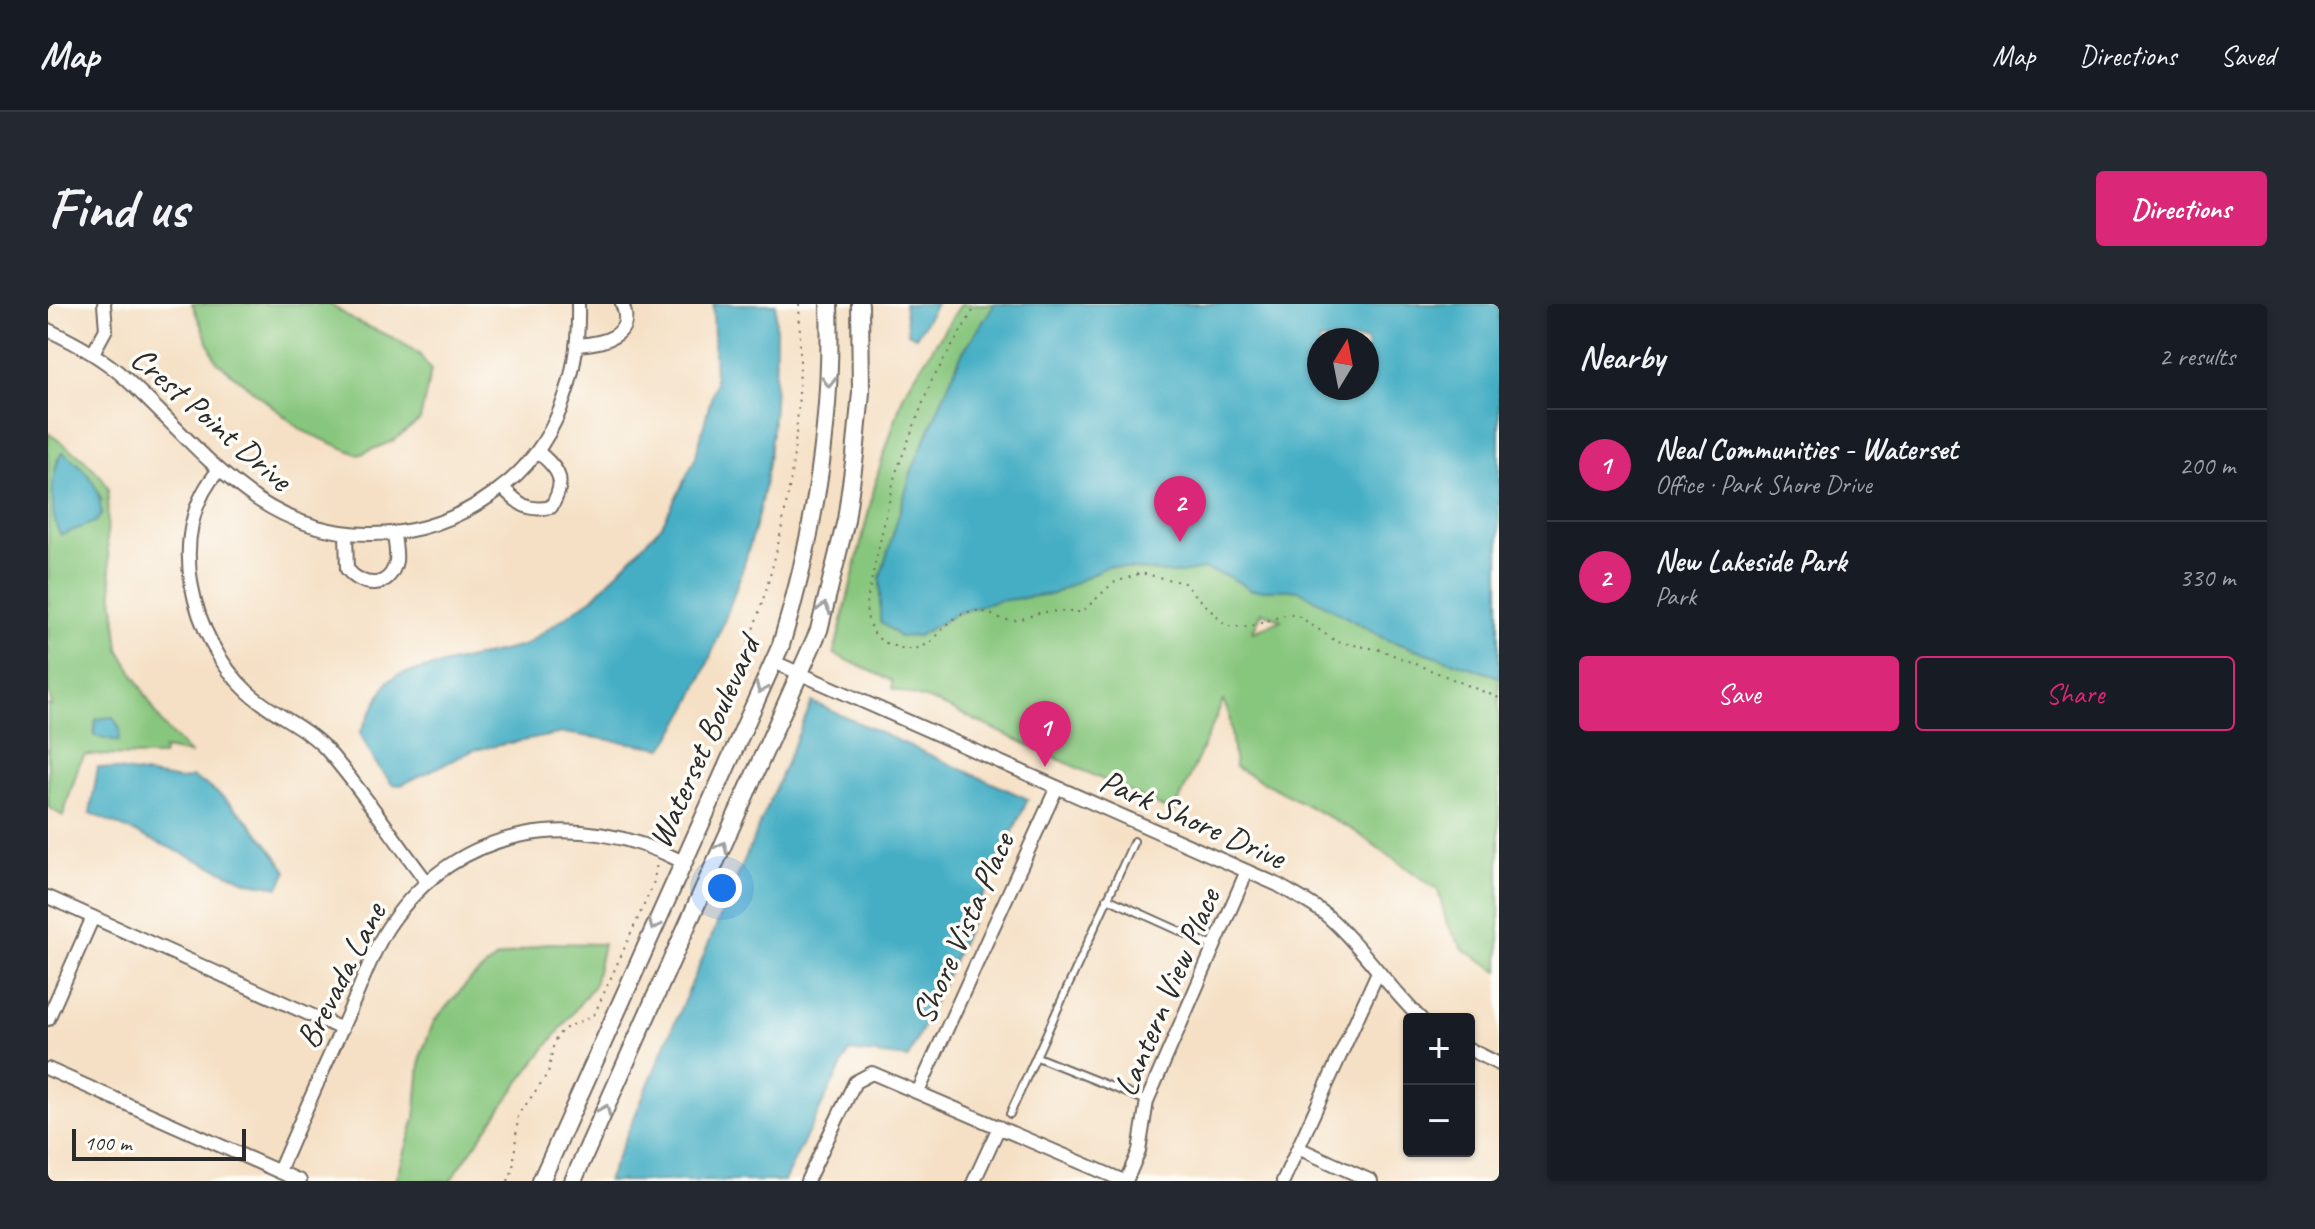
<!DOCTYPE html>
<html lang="en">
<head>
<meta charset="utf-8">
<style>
  body { margin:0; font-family:Caveat,sans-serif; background:#242831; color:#f1f3f6 }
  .controls { position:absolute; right:24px; bottom:24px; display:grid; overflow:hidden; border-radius:8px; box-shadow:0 2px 6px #0004 }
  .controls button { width:72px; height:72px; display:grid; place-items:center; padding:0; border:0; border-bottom:2px solid #363941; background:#171b24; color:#f1f3f6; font:40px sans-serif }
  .compass { position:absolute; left:1259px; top:24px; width:72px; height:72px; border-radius:50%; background:#171b24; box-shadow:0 2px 6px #0004; rotate:10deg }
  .scale { position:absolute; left:24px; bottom:20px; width:174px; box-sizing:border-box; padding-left:8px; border:4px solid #2b2b2b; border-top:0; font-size:22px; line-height:28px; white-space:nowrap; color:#2b2b2b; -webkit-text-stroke:6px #fdfcf7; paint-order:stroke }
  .you { position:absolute; left:674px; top:584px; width:28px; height:28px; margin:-20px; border:6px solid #fff; border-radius:50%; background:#1a73e8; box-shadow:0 0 0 12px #1a73e833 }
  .badge { display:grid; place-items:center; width:52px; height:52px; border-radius:50%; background:#db2777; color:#fff; font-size:26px; font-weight:700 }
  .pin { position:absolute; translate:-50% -66px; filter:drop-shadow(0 2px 4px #0008) }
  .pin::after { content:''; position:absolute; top:42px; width:28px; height:24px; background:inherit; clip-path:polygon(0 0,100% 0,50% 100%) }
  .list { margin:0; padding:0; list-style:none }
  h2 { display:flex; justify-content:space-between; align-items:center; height:104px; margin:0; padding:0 32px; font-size:34px }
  h2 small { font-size:26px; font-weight:400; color:#9ea1a6 }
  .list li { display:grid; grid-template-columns:52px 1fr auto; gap:24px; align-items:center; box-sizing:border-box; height:112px; padding:0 32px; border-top:2px solid #363941 }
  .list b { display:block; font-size:30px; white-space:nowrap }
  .list p { margin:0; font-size:26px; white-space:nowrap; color:#9ea1a6 }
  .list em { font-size:26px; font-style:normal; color:#9ea1a6 }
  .actions { display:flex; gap:16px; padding:24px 32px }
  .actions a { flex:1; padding:18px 0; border:2px solid #db2777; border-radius:8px; text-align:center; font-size:28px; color:#db2777 }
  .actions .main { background:#db2777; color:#fff }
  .map { position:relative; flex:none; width:1451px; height:877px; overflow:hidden; border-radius:8px }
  header { display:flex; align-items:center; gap:48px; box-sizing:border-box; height:112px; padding:0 40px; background:#171b24; border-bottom:2px solid #363941 }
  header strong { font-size:38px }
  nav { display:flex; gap:44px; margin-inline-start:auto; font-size:28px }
  .intro { display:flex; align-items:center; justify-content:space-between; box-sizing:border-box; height:192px; padding:0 48px }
  h1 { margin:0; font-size:56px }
  .button { padding:20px 36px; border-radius:8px; background:#db2777; color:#fff; font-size:28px; font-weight:700 }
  main { display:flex; gap:48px; padding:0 48px }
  aside { flex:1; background:#171b24; border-radius:8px; box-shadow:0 2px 6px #0004 }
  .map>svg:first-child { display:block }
</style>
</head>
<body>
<header>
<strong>Map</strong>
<nav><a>Map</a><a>Directions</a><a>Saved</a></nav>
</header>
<div class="intro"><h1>Find us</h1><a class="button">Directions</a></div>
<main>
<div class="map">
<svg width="1451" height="877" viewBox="0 0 1451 877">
  <rect width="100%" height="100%" fill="#fdfcf7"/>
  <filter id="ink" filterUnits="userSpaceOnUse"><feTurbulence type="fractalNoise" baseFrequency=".0125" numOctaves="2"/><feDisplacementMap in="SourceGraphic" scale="16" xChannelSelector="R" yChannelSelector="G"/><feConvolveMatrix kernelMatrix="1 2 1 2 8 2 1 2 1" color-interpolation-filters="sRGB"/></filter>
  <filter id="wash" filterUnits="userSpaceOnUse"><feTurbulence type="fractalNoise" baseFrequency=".006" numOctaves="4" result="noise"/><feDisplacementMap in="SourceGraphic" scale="32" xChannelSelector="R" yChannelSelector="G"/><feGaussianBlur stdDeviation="1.8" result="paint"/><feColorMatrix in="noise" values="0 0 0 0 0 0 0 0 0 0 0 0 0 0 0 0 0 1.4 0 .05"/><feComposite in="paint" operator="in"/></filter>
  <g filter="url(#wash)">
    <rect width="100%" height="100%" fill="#f5e0c5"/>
    <path fill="#87c67d" stroke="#597854" stroke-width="2" fill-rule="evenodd" d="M 144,0 L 282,0 L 307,17 L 350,36 L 371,50 L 383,66 L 372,116 L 345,137 L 311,151 L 255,127 L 168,57 Z
      M 913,0 L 1451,0 L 1451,667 L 1416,646 L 1399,620 L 1390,586 L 1305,526 L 1187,463 L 1181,410 L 1175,397 L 1126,509 L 890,399 L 844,385 L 844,377 L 786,350 L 830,169 L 856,89 ZM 1271,36 L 1319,36 L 1319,84 L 1271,84 ZM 1214,308 L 1233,316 L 1206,328 L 1205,327 Z
      M 0,129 L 34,153 L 52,171 L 60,184 L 59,239 L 71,345 L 115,421 L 142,450 L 116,445 L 115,452 L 37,451 L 31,461 L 15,512 L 0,503 L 0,401 L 4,402 L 0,386 ZM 15,148 L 40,170 L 54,196 L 8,175 L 9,156 Z
      M 498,639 L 555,640 L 546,681 L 470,780 L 402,877 L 348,877 L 367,815 L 373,751 L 386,717 L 422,676 L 449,654 Z"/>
    <path fill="#45aec4" stroke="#386c78" stroke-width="2" fill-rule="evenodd" d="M 665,0 L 728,0 C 728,55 728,111 719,165 C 710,226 689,284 667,341 C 653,377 638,413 615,444 L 516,429 L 426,446 L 353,481 L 344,480 L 327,458 L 312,429 L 340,377 L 350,371 L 475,342 L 545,294 L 614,221 L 647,155 L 667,79 Z
      M 856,0 L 888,0 L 868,33 L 860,29 Z
      M 947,0 L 1451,0 L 1451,373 L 1337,335 L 1250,286 L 1203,286 L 1182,273 L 1156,265 L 1127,270 L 1060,262 L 1005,290 L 950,297 L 909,309 L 870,332 L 852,333 L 832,318 L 832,274 L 864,166 L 914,49 ZM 1271,36 L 1319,36 L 1319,84 L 1271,84 Z
      M 15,148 C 37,163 54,183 53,211 L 47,218 L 13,231 C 1,214 2,165 15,148 Z
      M 764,398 L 980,495 L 860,754 L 801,747 L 736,877 L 559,877 Z
      M 65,413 L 72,425 L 71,437 L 46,432 L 48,415 Z
      M 50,463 L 134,476 L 144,473 C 184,493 214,531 239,567 L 231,583 L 200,578 L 42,509 Z"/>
  </g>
  <g filter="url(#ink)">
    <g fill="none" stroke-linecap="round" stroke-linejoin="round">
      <g stroke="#726a61" stroke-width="10">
        <path id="lane" d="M 1059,594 L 1165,642
          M 989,753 L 1099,797
          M 962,810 L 1086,537"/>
      </g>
      <g stroke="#726a61" stroke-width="16">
        <path id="street" d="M 0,26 C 28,39 54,53 77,74 C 152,142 208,229 320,230 C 367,231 411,215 449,187 C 509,144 532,71 530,0
          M 530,41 C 554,39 588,33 574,0
          M 45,49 L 58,25 L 56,0
          M 171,166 C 115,228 144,336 200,388 C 224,410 257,422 279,446 C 315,487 346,535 379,578
          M 455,184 C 471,200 479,208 503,203 C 519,177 512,166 489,147
          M 298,230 L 299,265 C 314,284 342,286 348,257 C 349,249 347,239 346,231
          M 726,358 L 1230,581 C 1245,590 1263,599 1277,610 C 1313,641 1339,682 1373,715
          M 0,593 L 294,725
          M 0,715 L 45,613
          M 1421,745 L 1451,760
          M 0,765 L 252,877
          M 870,788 L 1009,483
          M 1250,844 L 1323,877
          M 231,867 C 255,811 280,755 305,699 C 316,674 326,644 341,622 C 410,520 529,504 633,557
          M 759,877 L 807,778 L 824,769 L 1076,877
          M 926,877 L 951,823
          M 1078,877 L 1091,847 L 1099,797 L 1199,567
          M 1235,877 L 1330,668"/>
      </g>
      <g stroke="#726a61" stroke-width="20">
        <path id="secondary" d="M 493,877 L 733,341 C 767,229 785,118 781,0
          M 525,877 L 771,326 L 798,216 L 807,151 L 813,88 L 812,0"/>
      </g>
      <path stroke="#726a61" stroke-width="2" stroke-dasharray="2 6" stroke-linecap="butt" d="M 929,0 L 883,78 L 847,171 L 818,300 C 819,317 823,333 840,340 C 891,360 887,313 925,307 C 937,305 948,315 960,316 C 972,318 984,310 996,308 C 1008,307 1021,308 1034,308 L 1065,279 L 1093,269 L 1136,279 L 1178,322 L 1201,323 L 1240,310 L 1252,313 L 1289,338 L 1333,346 L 1451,394
        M 618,538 L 626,522 L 626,507 C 654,444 686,382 708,317 C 743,215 756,108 751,0
        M 460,877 L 465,865 L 470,812 L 500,769 L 506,738 L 514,726 L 546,711 L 605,581 L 609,559"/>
      <use href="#lane" stroke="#fff" stroke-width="6"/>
      <use href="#street" stroke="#fff" stroke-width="12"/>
      <use href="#secondary" stroke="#fff" stroke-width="16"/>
    </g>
    <defs><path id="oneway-chevron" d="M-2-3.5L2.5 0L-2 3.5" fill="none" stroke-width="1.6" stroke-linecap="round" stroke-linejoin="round" transform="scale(2)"/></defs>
    <g stroke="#a0a0a0">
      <use href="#oneway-chevron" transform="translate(781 78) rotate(91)"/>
      <use href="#oneway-chevron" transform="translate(776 304) rotate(-76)"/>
      <use href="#oneway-chevron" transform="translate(713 384) rotate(115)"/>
      <use href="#oneway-chevron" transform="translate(674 543) rotate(-65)"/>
      <use href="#oneway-chevron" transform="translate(606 621) rotate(114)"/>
      <use href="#oneway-chevron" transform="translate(557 806) rotate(-66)"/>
    </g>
  </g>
  <g text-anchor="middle" stroke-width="7" stroke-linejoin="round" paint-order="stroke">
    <g font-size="34" fill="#2b2b2b" stroke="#fdfcf7">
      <text transform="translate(164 114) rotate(41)" y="12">Crest Point Drive</text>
      <text transform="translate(655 438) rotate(-66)" y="12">Waterset Boulevard</text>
      <text transform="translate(1145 514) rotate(24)" y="12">Park Shore Drive</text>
      <text transform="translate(914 624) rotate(-66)" y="12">Shore Vista Place</text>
      <text transform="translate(292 671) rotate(-63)" y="12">Brevada Lane</text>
      <text transform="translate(1118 688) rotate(-67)" y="12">Lantern View Place</text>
    </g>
  </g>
</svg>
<div class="controls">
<button>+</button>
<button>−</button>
</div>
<svg class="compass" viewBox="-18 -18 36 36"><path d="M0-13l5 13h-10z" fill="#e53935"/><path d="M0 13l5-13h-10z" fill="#9ea1a6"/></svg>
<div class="scale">100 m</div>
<div class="you"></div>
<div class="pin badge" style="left:997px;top:463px">1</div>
<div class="pin badge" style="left:1132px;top:238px">2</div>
</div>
<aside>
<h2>Nearby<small>2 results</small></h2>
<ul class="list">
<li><span class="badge">1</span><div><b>Neal Communities - Waterset</b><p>Office · Park Shore Drive</p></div><em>200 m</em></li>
<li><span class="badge">2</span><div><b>New Lakeside Park</b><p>Park</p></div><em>330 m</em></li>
</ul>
<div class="actions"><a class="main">Save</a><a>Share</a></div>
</aside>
</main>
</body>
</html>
